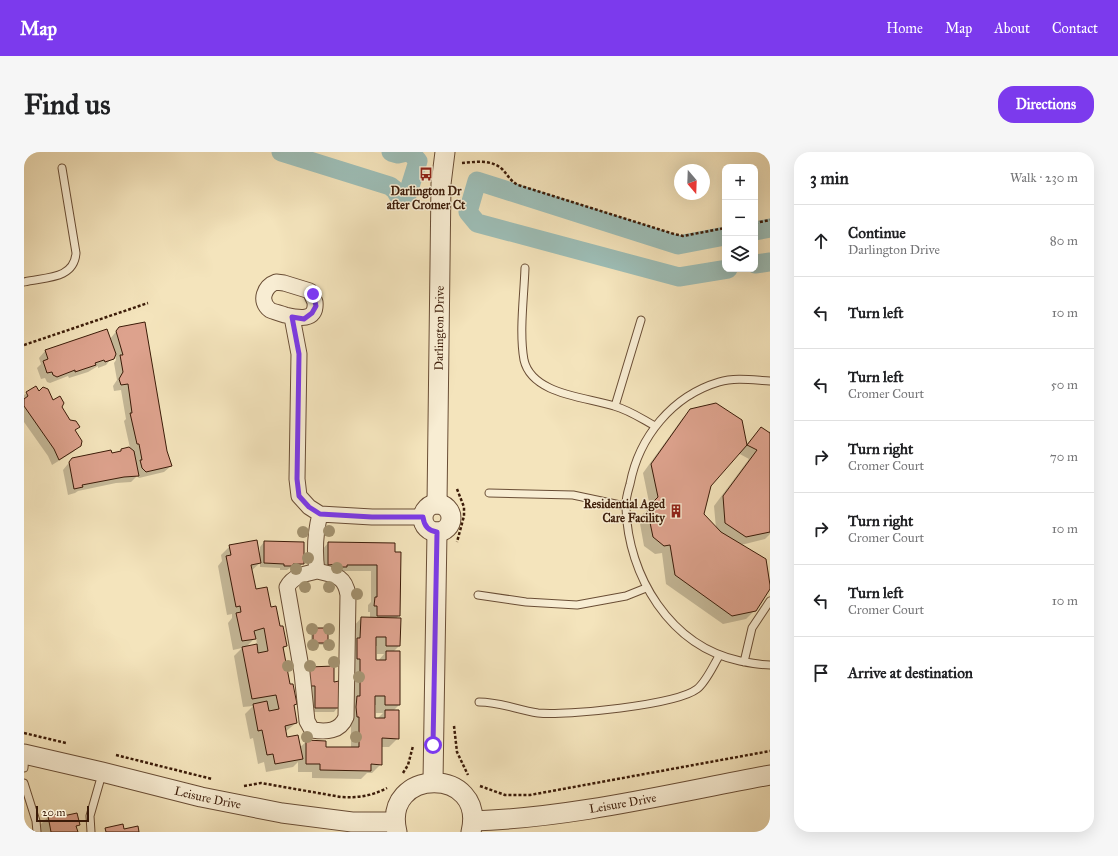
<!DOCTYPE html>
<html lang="en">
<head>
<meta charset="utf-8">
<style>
  body { margin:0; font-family:"IM FELL Great Primer",serif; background:#f6f6f6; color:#202124 }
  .controls { position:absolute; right:12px; top:12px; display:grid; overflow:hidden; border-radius:8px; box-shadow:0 4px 16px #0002 }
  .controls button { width:36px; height:36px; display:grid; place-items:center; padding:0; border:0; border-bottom:1px solid #e0e0e0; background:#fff; color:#202124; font:20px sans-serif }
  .compass { position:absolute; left:650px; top:12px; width:36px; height:36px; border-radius:50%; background:#fff; box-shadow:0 4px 16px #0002; rotate:161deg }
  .scale { position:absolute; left:12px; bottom:10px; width:53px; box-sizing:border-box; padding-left:4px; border:2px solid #3b1b08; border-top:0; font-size:11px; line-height:14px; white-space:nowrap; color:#3b1b08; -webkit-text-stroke:3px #f8edd3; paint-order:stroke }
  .stop { position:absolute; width:12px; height:12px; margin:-9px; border:3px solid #7c3aed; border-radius:50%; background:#fff }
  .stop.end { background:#7c3aed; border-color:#fff; box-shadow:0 1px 4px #0008 }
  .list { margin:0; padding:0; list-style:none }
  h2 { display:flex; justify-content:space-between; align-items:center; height:52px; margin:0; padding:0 16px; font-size:17px }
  h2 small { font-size:13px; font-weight:400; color:#757577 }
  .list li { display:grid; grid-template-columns:26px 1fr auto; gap:12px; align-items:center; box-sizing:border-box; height:72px; padding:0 16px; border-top:1px solid #e0e0e0 }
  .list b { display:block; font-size:15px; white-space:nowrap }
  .list p { margin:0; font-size:13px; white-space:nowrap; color:#757577 }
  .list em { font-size:13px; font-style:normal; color:#757577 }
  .icon { flex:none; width:22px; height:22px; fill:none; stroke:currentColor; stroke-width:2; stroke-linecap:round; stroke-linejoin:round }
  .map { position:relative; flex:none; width:746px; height:680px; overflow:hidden; border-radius:16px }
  header { display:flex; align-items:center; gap:24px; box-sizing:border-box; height:56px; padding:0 20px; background:#7c3aed; color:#fff }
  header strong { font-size:19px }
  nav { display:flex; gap:22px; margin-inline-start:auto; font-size:14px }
  .intro { display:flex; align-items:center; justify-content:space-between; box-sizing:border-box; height:96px; padding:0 24px }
  h1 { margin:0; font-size:28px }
  .button { padding:10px 18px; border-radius:16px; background:#7c3aed; color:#fff; font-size:14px; font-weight:700 }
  main { display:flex; gap:24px; padding:0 24px }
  aside { flex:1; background:#fff; border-radius:16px; box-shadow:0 4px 16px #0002 }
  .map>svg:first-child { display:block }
</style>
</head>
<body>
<header>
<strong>Map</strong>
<nav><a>Home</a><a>Map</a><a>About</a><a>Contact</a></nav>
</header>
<div class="intro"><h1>Find us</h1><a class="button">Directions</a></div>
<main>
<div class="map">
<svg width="746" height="680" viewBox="0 0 746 680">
  <rect width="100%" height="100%" fill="#f4e4bc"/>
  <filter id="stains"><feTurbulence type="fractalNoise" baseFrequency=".005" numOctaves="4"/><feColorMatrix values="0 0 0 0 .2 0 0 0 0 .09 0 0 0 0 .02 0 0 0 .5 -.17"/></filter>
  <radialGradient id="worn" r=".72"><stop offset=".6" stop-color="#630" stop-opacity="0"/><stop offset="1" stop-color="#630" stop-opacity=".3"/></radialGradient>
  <path fill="#0003" fill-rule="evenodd" d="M 95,176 L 147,314 L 140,320 L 115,326 L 113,324 L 107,330 L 92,331 L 54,339 L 51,341 L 44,343 L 39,318 L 48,307 L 95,300 L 97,298 L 106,296 L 100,269 L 102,267 L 97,238 L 90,239 L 89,234 L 93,228 L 90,211 L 92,208 L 91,202 L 82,213 L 74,216 L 74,214 L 64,220 L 45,226 L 44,224 L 26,231 L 23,230 L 21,226 L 17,227 L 13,216 L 17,212 L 15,206 L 21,199 L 86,187 Z
    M 12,235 L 15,240 L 37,255 L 46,269 L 55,274 L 50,279 L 56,293 L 49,300 L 28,313 L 24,304 L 0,270 L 0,243 Z
    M 667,258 L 722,293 L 737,276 L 744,281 L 746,279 L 746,382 L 741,387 L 717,393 L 731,458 L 722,467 L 699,472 L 642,432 L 638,401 L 631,402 L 620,394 L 615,366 L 626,355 L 619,321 L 658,267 ZM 714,301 L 725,307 L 690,354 L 692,376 L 679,362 L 687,333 Z
    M 240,390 L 279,411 L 275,416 L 266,416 L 263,418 L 256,418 L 256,416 L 236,415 L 236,411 L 227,419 L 231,438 L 246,456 L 262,494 L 259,497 L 265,533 L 272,552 L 269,555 L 272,571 L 261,580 L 262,586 L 275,596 L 283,589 L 301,596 L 327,596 L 327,574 L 324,574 L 329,475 L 337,466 L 346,466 L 346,460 L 344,460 L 344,453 L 347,450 L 347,419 L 298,419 L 298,398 L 304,391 L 370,392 L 375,463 L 372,467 L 375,494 L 369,500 L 375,553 L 369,559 L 374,586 L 365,595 L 357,595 L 357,612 L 348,621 L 343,621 L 337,627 L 288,626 L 288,620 L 274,620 L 274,610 L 269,615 L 242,620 L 240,610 L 234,612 L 229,586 L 226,587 L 221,562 L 229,554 L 219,555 L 210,504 L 218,496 L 209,498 L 204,471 L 208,466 L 208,462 L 203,463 L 194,414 L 198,409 L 197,403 L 206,394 L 236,404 L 236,395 ZM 232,485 L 233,493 L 222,495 ZM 351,494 L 353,494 L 353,502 L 360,502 L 354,509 L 351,509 ZM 350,553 L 352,553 L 352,561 L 359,561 L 353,567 L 350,567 Z
    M 289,477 L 303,491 L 301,493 L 287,492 L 287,479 Z
    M 286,516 L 309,531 L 314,555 L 310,560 L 287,560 L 281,520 Z
    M 53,662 L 54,673 L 52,676 L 52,680 L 17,680 L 15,674 L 24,665 Z"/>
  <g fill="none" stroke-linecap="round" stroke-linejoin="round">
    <path stroke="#9dbeb7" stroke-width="19" d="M 257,0 L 366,34 L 371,38 L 374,43 L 384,41 L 394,9 L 386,0
      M 367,0 L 374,2 L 383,0
      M 731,79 L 746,76
      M 701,84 L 654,93 L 453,29 L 444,60 L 453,71 L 655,125 L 704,117
      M 731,112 L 746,110"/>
  </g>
  <path fill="#dda28d" stroke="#3b1b08" d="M 121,170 L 143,299 L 148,314 L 122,320 L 118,316 L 116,308 L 118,308 L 115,292 L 113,292 L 106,261 L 108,261 L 104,232 L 97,233 L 95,227 L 99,220 L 96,203 L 99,203 L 92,179 L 95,175 Z
    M 83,177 L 92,202 L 90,207 L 81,210 L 80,208 L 71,211 L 72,213 L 51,220 L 51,218 L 33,225 L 29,223 L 28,220 L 23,221 L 19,209 L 24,207 L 21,198 Z
    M 12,234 L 15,239 L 19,235 L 24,237 L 29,248 L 36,244 L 40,251 L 38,255 L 46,268 L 52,269 L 56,275 L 51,278 L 58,289 L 57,294 L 35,308 L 30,297 L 0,254 L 0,247 L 4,244 L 2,240 Z
    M 692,251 L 718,268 L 723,293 L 687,334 L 680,362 L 697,380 L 742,407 L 746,433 L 746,437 L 732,459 L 708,464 L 651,423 L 646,393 L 640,394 L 629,385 L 623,356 L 634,345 L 627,312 L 666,257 Z
    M 737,275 L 746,281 L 746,380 L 722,385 L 701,371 L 699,344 L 733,298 L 723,293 Z
    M 105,295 L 110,299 L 115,324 L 100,325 L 58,333 L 59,335 L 50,337 L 45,310 L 48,306 L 87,298 L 88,301 L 97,299 L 97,297 Z
    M 233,388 L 237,411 L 227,413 L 232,437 L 243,435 L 247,455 L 252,454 L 256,474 L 259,474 L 263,494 L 259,495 L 266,532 L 269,532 L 273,552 L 270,553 L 273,571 L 261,574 L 263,585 L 274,583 L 279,607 L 251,612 L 249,602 L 243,603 L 238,578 L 234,579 L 229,552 L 243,549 L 245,559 L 255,557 L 252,543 L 228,547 L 218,495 L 233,492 L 234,501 L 244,499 L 240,476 L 230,479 L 232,487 L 218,489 L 212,461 L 217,460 L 216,454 L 212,455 L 202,404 L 207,403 L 205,393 Z
    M 240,389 L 280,390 L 280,412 L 269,412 L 269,414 L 260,414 L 260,412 L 240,411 Z
    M 304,390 L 371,391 L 371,400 L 377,400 L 376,464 L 353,464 L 353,454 L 350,454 L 351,445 L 353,445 L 353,413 L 323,413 L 323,415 L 315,415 L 315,412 L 304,413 Z
    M 337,465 L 377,466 L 376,494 L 362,494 L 362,485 L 352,485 L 352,508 L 362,508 L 362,499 L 376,499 L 376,553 L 361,553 L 361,544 L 351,544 L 351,566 L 361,566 L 361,558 L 375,558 L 375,587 L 358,586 L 358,613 L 347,612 L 347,619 L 296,618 L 296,612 L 282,612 L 282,588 L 302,589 L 302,595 L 335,595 L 335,565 L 333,565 L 332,555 L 333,544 L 336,544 L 336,507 L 333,507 L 333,486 L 336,486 Z
    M 289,476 L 304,476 L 304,491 L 289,491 Z
    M 310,514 L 310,530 L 315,529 L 315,556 L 291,556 L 291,534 L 286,534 L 285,515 Z
    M 39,661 L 39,664 L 53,661 L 56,673 L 52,674 L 54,680 L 27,680 L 24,664 Z
    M 99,672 L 100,677 L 114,674 L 115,680 L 82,680 L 81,676 Z"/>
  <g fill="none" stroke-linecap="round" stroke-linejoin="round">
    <g stroke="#694d35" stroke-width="9">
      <path id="service" d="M 501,116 C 500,145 495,180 500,208 C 508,243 563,245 590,254 C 605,258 618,267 631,274
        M 0,130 C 20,125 50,128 52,101 L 38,16
        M 746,229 C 729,228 711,225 695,230 C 648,244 615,285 606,332 C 604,339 601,348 602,356 C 604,424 646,494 716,509 C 726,511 736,513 746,513
        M 591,254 L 617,168
        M 465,341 L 549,343 L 601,354
        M 454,443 L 502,450 L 553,453 L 602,444 L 622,436
        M 720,510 L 728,476 L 746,449
        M 455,550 C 477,550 493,558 514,561 C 542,564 652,553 673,537 C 682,530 689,514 695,504
        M 0,616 L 1,603
        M 0,631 L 12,669 L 13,680
        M 67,680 L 66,664 L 78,622"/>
    </g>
    <g stroke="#694d35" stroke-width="17">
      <path id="minor" d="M 252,130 L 260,131 L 286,139 L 291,150 C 293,170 274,166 261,163 C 256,161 250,160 246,158 C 234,149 241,134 252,130 Z
        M 268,165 L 275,202 L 273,327 L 275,344 L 285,355 L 296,362 L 348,365 L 399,365
        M 293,419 C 310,423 321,423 324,443 L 322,565 C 316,580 302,580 288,578 L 283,569 L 278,521 L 263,435 C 269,424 280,422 293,419 Z
        M 293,419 C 290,399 291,382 296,362"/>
    </g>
    <g stroke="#694d35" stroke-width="21">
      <g id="tertiary">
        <circle cx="413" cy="366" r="14"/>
        <path id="s1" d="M 413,352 L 417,32 L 421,0"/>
        <path id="s2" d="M 0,602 L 78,620 L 177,645 L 258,661 L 328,670 L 371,670"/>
        <path d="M 409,629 L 413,380"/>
        <path id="s3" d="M 449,669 C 548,666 649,641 746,623"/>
        <path d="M 373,680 C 357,615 463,614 447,680"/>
      </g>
    </g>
    <path stroke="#3b1b08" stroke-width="2.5" stroke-dasharray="3 2" stroke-linecap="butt" d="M 438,11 C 451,10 467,7 478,17 C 484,23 486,29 494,33 L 650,82 L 659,84 L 701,76
      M 731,71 L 746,68
      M 0,193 L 124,151
      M 433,337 L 440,355 L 440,364 L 433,390
      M 430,574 L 433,600 L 444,623
      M 0,581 L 42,591
      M 92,603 L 188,627
      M 379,621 L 384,613 L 389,594
      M 220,634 L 237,631 L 317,645 C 334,646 348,644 363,636
      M 456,634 L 481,643 L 506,643 L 746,599"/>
    <use href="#service" stroke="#f8edd3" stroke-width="7"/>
    <use href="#minor" stroke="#f8edd3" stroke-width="15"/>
    <use href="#tertiary" stroke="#f8edd3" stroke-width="19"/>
  </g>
  <g fill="#a39270">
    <circle cx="305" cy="379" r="6"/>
    <circle cx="279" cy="380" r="6"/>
    <circle cx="284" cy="406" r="6"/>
    <circle cx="313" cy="416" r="6"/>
    <circle cx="272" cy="417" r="6"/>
    <circle cx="281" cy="435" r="6"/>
    <circle cx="305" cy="435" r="6"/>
    <circle cx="333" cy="442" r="6"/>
    <circle cx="288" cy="477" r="6"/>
    <circle cx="305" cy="477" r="6"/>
    <circle cx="289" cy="493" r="6"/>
    <circle cx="305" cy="493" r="6"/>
    <circle cx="310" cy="510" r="6"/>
    <circle cx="264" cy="514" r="6"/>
    <circle cx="286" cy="514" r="6"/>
    <circle cx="335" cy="525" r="6"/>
    <circle cx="283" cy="585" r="6"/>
    <circle cx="332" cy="585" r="6"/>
  </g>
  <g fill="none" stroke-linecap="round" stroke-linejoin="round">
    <path stroke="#7c3aed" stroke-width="5" d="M 289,142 L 292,154 L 288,161 L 280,167 L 268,165 L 275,202 L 273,327 L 275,344 L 285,355 L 296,362 L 348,365 L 399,365 C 400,374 404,379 413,380 L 409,593"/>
  </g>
  <defs>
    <g id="bus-bare" transform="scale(1.08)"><path d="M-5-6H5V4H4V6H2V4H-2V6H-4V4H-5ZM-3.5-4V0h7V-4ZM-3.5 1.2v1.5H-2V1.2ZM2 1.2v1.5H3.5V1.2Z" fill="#8f2418" stroke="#f8edd3" stroke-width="2.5" paint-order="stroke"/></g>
    <g id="building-bare" transform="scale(1.08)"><path d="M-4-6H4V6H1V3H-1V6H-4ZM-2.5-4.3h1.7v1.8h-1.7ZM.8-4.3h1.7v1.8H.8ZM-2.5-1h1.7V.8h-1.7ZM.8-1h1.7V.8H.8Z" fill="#8f2418" stroke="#f8edd3" stroke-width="2.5" paint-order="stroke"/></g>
  </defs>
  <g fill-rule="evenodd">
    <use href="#bus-bare" x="402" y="22"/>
    <use href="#building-bare" x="652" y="359"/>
  </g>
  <g text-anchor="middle" stroke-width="3" stroke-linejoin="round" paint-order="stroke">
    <g font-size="12" font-weight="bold" fill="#3b1b08" stroke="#f8edd3">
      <text x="402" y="43">Darlington Dr<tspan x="402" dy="14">after Cromer Ct</tspan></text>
      <text x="641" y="356" text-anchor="end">Residential Aged<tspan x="641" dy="14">Care Facility</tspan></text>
    </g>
    <g font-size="12" fill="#3b1b08" stroke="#f8edd3">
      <text dy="4" stroke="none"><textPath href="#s1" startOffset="176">Darlington Drive</textPath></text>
      <text dy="4" stroke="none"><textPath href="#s2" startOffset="189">Leisure Drive</textPath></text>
      <text dy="4" stroke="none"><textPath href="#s3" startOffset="151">Leisure Drive</textPath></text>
    </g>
  </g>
  <rect width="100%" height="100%" filter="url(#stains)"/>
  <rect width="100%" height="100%" fill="url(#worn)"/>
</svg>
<div class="controls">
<button>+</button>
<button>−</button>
<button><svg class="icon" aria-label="layers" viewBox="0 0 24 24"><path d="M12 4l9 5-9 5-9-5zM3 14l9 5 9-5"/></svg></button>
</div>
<svg class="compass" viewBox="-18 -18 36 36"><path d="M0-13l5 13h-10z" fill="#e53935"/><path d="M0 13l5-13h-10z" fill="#757577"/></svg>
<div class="scale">20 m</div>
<div class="stop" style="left:409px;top:593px"></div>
<div class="stop end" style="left:289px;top:142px"></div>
</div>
<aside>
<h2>3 min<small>Walk · 230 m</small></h2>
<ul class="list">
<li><svg class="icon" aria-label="ahead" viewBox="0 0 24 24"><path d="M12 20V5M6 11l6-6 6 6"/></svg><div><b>Continue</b><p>Darlington Drive</p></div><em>80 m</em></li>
<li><svg class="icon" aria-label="left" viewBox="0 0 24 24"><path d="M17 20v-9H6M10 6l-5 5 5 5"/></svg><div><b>Turn left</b></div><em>10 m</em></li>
<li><svg class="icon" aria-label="left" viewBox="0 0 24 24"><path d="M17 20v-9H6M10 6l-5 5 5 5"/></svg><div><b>Turn left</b><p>Cromer Court</p></div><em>50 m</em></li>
<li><svg class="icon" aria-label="right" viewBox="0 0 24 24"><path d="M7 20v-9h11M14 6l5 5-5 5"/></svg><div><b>Turn right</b><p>Cromer Court</p></div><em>70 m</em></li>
<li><svg class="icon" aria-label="right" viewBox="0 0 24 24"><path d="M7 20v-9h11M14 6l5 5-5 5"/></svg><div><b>Turn right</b><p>Cromer Court</p></div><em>10 m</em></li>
<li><svg class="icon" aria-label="left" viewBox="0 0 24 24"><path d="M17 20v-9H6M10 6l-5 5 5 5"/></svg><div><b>Turn left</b><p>Cromer Court</p></div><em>10 m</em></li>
<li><svg class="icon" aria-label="arrive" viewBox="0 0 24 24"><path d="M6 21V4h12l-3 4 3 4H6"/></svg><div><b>Arrive at destination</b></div></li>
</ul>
</aside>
</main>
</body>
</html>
